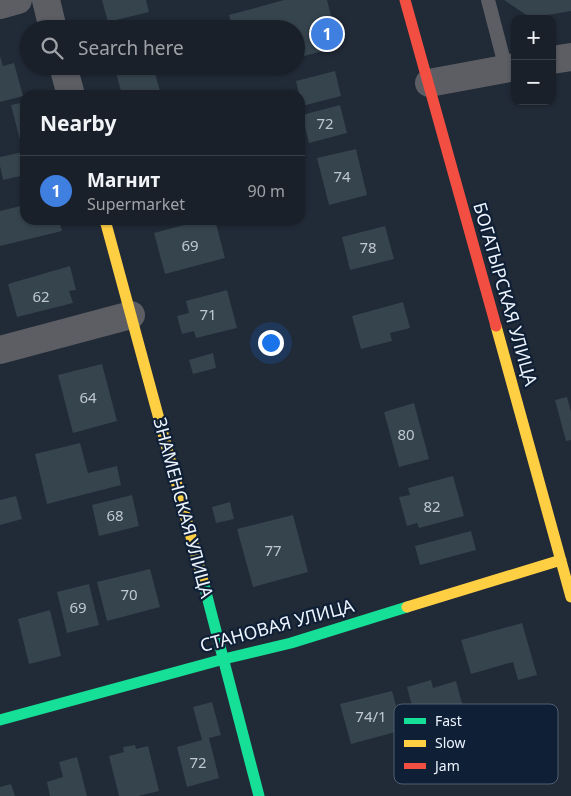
<!DOCTYPE html>
<html lang="en">
<head>
<meta charset="utf-8">
<style>
  body { margin:0; font-family:"Noto Sans",sans-serif; background:#262d35; color:#f1f3f6 }
  .controls { position:absolute; right:15px; top:15px; display:grid; overflow:hidden; border-radius:10px; box-shadow:0 1px 4px #0004 }
  .controls button { width:45px; height:45px; display:grid; place-items:center; padding:0; border:0; border-bottom:1px solid #373e46; background:#192029; color:#f1f3f6; font:25px sans-serif }
  .you { position:absolute; left:270px; top:342px; width:18px; height:18px; margin:-12px; border:4px solid #fff; border-radius:50%; background:#1a73e8; box-shadow:0 0 0 8px #1a73e833 }
  .badge { display:grid; place-items:center; width:32px; height:32px; border-radius:50%; background:#8c9099; color:#fff; font-size:16px; font-weight:700 }
  .pin { position:absolute; translate:-50% -50%; border:2px solid #fff; box-shadow:0 1px 5px #0006 }
  .list { margin:0; padding:0; list-style:none }
  h2 { display:flex; justify-content:space-between; align-items:center; height:65px; margin:0; padding:0 20px; font-size:21px }
  h2 small { font-size:16px; font-weight:400; color:#9fa3a8 }
  .list li { display:grid; grid-template-columns:32px 1fr auto; gap:15px; align-items:center; box-sizing:border-box; height:70px; padding:0 20px; border-top:1px solid #373e46 }
  .list b { display:block; font-size:19px; white-space:nowrap }
  .list p { margin:0; font-size:16px; white-space:nowrap; color:#9fa3a8 }
  .list em { font-size:16px; font-style:normal; color:#9fa3a8 }
  .icon { flex:none; width:28px; height:28px; fill:none; stroke:currentColor; stroke-width:2; stroke-linecap:round; stroke-linejoin:round }
  .map { position:relative; flex:none; width:571px; height:796px; overflow:hidden }
  .search { position:absolute; background:#192029; box-shadow:0 1px 4px #0004; left:20px; top:20px; width:285px; height:55px; display:flex; align-items:center; gap:12px; box-sizing:border-box; padding:0 18px; border-radius:28px; color:#9fa3a8; font-size:19px }
  .panel { position:absolute; background:#192029; box-shadow:0 1px 4px #0004; left:20px; top:90px; width:285px; height:135px; border-radius:15px }
  .map>svg:first-child { display:block }
</style>
</head>
<body>
<div class="map">
<svg width="571" height="796" viewBox="0 0 571 796">
  <rect width="100%" height="100%" fill="#212a37"/>
  <path fill="#36444e" d="M 102,0 L 146,0 L 149,12 L 108,22 Z
    M 284,0 L 327,0 L 339,47 L 296,58 L 296,29 L 233,29 L 229,15 Z
    M 504,0 L 571,0 L 571,11 L 531,18 Z
    M 0,56 L 3,66 L 14,63 L 23,96 L 0,102 Z
    M 136,66 L 153,66 L 161,95 L 122,95 L 116,72 Z
    M 243,66 L 263,66 L 263,67 L 244,72 Z
    M 335,71 L 341,96 L 302,106 L 296,81 Z
    M 25,102 L 25,175 L 3,180 L 0,166 L 0,157 L 23,152 L 11,105 Z
    M 340,105 L 347,133 L 309,143 L 302,115 Z
    M 356,149 L 367,195 L 329,205 L 317,158 Z
    M 25,205 L 25,220 L 59,220 L 62,231 L 0,246 L 0,211 Z
    M 203,220 L 215,220 L 225,258 L 165,274 L 154,233 Z
    M 385,226 L 394,259 L 350,270 L 342,237 Z
    M 70,266 L 76,290 L 69,291 L 73,303 L 17,317 L 8,284 Z
    M 227,290 L 237,328 L 196,338 L 194,331 L 182,334 L 177,316 L 189,313 L 186,301 Z
    M 403,302 L 410,328 L 390,333 L 392,341 L 361,349 L 352,316 Z
    M 213,353 L 216,368 L 193,374 L 189,360 Z
    M 102,364 L 117,421 L 73,433 L 58,375 Z
    M 567,397 L 571,412 L 571,440 L 566,441 L 555,400 Z
    M 414,403 L 429,459 L 399,467 L 384,412 Z
    M 80,443 L 88,473 L 117,466 L 121,485 L 47,504 L 35,454 Z
    M 453,476 L 464,516 L 419,528 L 417,523 L 407,526 L 399,497 L 410,495 L 408,488 Z
    M 132,495 L 139,526 L 99,536 L 92,505 Z
    M 16,496 L 22,519 L 0,525 L 0,500 Z
    M 230,502 L 234,519 L 216,523 L 212,507 Z
    M 293,515 L 308,572 L 253,587 L 237,529 Z
    M 471,531 L 476,550 L 420,565 L 415,546 Z
    M 150,569 L 160,607 L 107,621 L 97,582 Z
    M 89,584 L 99,625 L 67,633 L 57,592 Z
    M 50,610 L 61,656 L 29,664 L 18,619 Z
    M 522,623 L 537,675 L 518,680 L 513,662 L 471,674 L 461,640 Z
    M 431,680 L 433,688 L 456,681 L 464,711 L 417,724 L 407,687 Z
    M 392,691 L 403,730 L 351,744 L 340,704 Z
    M 212,702 L 221,735 L 209,738 L 219,778 L 187,787 L 177,747 L 202,740 L 193,707 Z
    M 135,745 L 136,749 L 148,746 L 159,791 L 138,796 L 119,796 L 109,756 L 124,752 L 123,747 Z
    M 77,757 L 87,796 L 50,796 L 47,782 L 63,777 L 59,762 Z
    M 11,784 L 15,796 L 0,796 L 0,787 Z"/>
  <g fill="none" stroke-linecap="round" stroke-linejoin="round">
    <path stroke="#5c5e64" stroke-width="14" d="M 488,0 L 506,69"/>
    <path stroke="#5c5e64" stroke-width="28" d="M 46,0 L 53,29
      M 0,5 L 18,0
      M 552,60 L 571,57
      M 63,66 L 71,95
      M 429,83 L 515,67
      M 0,350 L 131,315"/>
    <path stroke="#16e098" stroke-width="11" d="M 203,581 L 259,796
      M 0,720 L 224,659 L 291,643 L 407,607"/>
    <path stroke="#ffcf43" stroke-width="11" d="M 105,220 L 203,581
      M 496,326 L 571,597
      M 407,607 L 561,560"/>
    <path stroke="#f24e42" stroke-width="11" d="M 405,0 L 496,326"/>
  </g>
  <g text-anchor="middle" stroke-width="4.5" stroke-linejoin="round" paint-order="stroke">
    <g font-size="15" fill="#bfc8d2">
      <text x="325" y="129">72</text>
      <text x="342" y="182">74</text>
      <text x="190" y="251">69</text>
      <text x="368" y="253">78</text>
      <text x="41" y="302">62</text>
      <text x="208" y="320">71</text>
      <text x="88" y="403">64</text>
      <text x="406" y="440">80</text>
      <text x="432" y="512">82</text>
      <text x="115" y="521">68</text>
      <text x="273" y="556">77</text>
      <text x="129" y="600">70</text>
      <text x="78" y="613">69</text>
      <text x="371" y="722">74/1</text>
      <text x="198" y="768">72</text>
    </g>
    <g font-size="18" fill="#edf4fe" stroke="#0f1f35">
      <text transform="translate(505 294) rotate(74)" y="6">БОГАТЫРСКАЯ УЛИЦА</text>
      <text transform="translate(183 508) rotate(75)" y="6">ЗНАМЕНСКАЯ УЛИЦА</text>
      <text transform="translate(277 626) rotate(-15)" y="6">СТАНОВАЯ УЛИЦА</text>
    </g>
  </g>
  <rect x="394" y="704" width="164" height="80" rx="8" fill="#0f1f35" stroke="#525f71" stroke-width="1"/>
  <rect x="404" y="718" width="22" height="6" fill="#16e098"/>
  <rect x="404" y="740" width="22" height="7" fill="#ffcf43"/>
  <rect x="404" y="763" width="22" height="6" fill="#f24e42"/>
  <g font-size="14" fill="#edf4fe">
    <text x="435" y="726">Fast</text>
    <text x="435" y="748">Slow</text>
    <text x="435" y="771">Jam</text>
  </g>
</svg>
<div class="controls">
<button>+</button>
<button>−</button>
</div>
<div class="you"></div>
<div class="pin badge" style="left:327px;top:34px;background:#3f7fe0">1</div>
<div class="search"><svg class="icon" aria-label="search" viewBox="0 0 24 24"><circle cx="10" cy="10" r="6"/><path d="M15 15l6 6"/></svg>Search here</div>
<section class="panel">
<h2>Nearby<small></small></h2>
<ul class="list">
<li><span class="badge" style="background:#3f7fe0">1</span><div><b>Магнит</b><p>Supermarket</p></div><em>90 m</em></li>
</ul>
</section>
</div>
</body>
</html>
